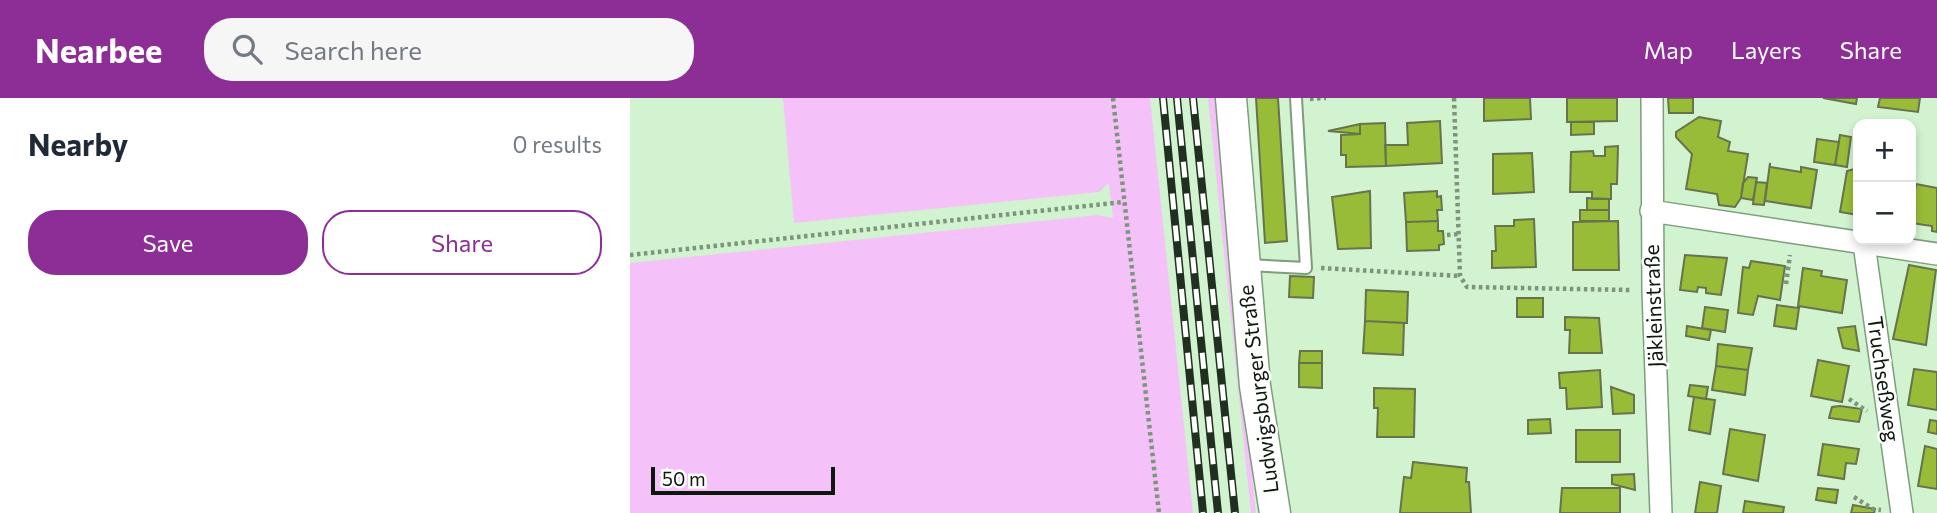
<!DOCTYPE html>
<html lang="en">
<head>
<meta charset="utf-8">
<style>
  body { margin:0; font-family:Commissioner,sans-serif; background:#f6f6f7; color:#1f2937 }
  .controls { position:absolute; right:21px; top:21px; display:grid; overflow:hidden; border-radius:14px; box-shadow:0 4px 10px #0003 }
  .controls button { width:63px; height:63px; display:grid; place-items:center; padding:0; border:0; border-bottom:2px solid #e0e1e3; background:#fff; color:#1f2937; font:35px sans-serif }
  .scale { position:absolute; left:21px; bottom:18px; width:184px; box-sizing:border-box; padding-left:7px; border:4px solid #0c180c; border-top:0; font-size:19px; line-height:24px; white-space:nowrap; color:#0c180c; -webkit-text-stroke:5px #fff; paint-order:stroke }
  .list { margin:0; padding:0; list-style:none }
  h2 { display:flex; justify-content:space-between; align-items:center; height:91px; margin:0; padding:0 28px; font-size:30px }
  h2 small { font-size:23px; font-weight:400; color:#747a83 }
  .actions { display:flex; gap:14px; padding:21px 28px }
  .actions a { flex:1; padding:16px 0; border:2px solid #8d2e97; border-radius:28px; text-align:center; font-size:24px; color:#8d2e97 }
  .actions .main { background:#8d2e97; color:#fff }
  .icon { flex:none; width:38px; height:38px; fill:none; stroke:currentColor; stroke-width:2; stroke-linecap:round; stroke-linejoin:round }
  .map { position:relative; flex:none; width:1307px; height:415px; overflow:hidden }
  header { display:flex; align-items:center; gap:42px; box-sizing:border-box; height:98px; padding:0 35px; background:#8d2e97; color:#fff }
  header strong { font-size:33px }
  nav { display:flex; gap:38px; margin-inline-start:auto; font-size:24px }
  .search { width:490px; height:63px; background:#f6f6f7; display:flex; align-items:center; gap:18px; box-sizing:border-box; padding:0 24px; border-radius:28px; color:#747a83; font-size:26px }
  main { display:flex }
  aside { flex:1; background:#fff }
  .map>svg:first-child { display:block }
</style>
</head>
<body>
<header>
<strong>Nearbee</strong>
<div class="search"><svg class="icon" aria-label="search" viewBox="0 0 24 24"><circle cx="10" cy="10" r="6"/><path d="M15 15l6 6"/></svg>Search here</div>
<nav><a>Map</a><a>Layers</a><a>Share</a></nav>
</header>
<main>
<aside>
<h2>Nearby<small>0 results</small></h2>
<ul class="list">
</ul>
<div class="actions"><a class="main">Save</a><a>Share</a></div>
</aside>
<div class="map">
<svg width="1307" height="415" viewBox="0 0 1307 415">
  <rect width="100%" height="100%" fill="#d1f3cf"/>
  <path fill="#f5c1f9" d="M 153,0 L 520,0 L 563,415 L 0,415 L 0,165 L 468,117 L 483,120 L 479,85 L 469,94 L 164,125 Z
    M 578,0 L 588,0 L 593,96 L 626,415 L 621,415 Z"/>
  <path fill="#98bc37" stroke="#66734d" stroke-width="2" d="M 626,0 L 648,0 L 657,143 L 635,145 Z
    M 854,0 L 900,0 L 901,21 L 854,23 Z
    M 937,0 L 987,0 L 987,23 L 937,24 Z
    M 1038,0 L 1063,0 L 1063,15 L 1039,15 Z
    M 1193,0 L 1227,0 L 1226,6 Z
    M 1250,0 L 1290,0 L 1288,14 L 1248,9 Z
    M 1069,19 L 1091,23 L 1088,39 L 1100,44 L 1098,53 L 1118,56 L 1111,100 L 1105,109 L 1089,107 L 1087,96 L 1056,91 L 1062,56 L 1046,39 L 1046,34 Z
    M 810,23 L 812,65 L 756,68 L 755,47 L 778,47 L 777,25 Z
    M 941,24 L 964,24 L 964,36 L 941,37 Z
    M 755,25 L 756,68 L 716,69 L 716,57 L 711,57 L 711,37 L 730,36 L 730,26 Z
    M 730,26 L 730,36 L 698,33 Z
    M 1210,37 L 1221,39 L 1217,69 L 1205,67 Z
    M 1187,41 L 1209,44 L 1205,67 L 1184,64 Z
    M 988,48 L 987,86 L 981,86 L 981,101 L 962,101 L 962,94 L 940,94 L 941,54 L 963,53 L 964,58 L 975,58 L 975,49 Z
    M 902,55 L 904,94 L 863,96 L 863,56 Z
    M 1140,65 L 1140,69 L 1171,74 L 1171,69 L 1187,72 L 1181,110 L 1135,103 Z
    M 1228,70 L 1228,117 L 1210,114 L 1217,73 Z
    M 1118,79 L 1127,80 L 1123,102 L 1111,100 L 1113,85 Z
    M 1126,84 L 1137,85 L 1134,107 L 1123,106 Z
    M 1286,86 L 1307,90 L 1307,134 L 1302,133 L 1302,128 L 1281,125 Z
    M 740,93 L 741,150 L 708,151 L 702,99 Z
    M 807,93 L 807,99 L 811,98 L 812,112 L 807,112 L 808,123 L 776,124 L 774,95 Z
    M 957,100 L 979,101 L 979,112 L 957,112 Z
    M 950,112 L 979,112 L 979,123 L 950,123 Z
    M 904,121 L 906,169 L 862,170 L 862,153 L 866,153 L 865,128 L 884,128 L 884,122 Z
    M 808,123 L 808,133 L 813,133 L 814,146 L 809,147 L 809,152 L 777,153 L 776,124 Z
    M 988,123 L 989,172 L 943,172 L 943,124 Z
    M 1055,157 L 1097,160 L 1091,197 L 1076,195 L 1076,190 L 1068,189 L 1067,194 L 1050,192 Z
    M 1121,163 L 1155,168 L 1150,202 L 1128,198 L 1123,217 L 1108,215 L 1113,169 L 1119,170 Z
    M 1279,167 L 1306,172 L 1296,247 L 1263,241 Z
    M 1173,170 L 1192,173 L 1191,178 L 1217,182 L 1212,215 L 1168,208 Z
    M 660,178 L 684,179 L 683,200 L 659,199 Z
    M 736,192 L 778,194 L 777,225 L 735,223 Z
    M 887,200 L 913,200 L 913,219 L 887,219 Z
    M 1147,207 L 1169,210 L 1166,231 L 1144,228 Z
    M 1075,209 L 1098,212 L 1095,234 L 1072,230 Z
    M 935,219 L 969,220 L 972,255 L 939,255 L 940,232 L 935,232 Z
    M 735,223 L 774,225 L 773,257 L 733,255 Z
    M 1057,228 L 1081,232 L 1079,242 L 1056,238 Z
    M 1225,228 L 1229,253 L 1213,250 L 1208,230 Z
    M 1088,246 L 1122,250 L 1118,272 L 1086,268 Z
    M 670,253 L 692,253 L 692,265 L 669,265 Z
    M 1188,262 L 1219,268 L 1212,304 L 1181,298 Z
    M 669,265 L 692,265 L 692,290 L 669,289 Z
    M 1086,268 L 1118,272 L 1115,297 L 1082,292 Z
    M 1284,271 L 1307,274 L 1307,312 L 1278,307 Z
    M 970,272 L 972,309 L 937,311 L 936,290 L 930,290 L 929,275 Z
    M 1060,287 L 1078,289 L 1076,301 L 1058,298 Z
    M 981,289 L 1004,297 L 1004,315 L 983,316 Z
    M 744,290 L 785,291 L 784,339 L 747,339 L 748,310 L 744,310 Z
    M 1064,299 L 1085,302 L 1080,336 L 1059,332 Z
    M 1210,308 L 1232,311 L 1229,324 L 1199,320 L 1202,309 Z
    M 920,321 L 921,335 L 898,336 L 898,322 Z
    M 1300,322 L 1307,323 L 1307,336 L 1298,334 Z
    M 1100,331 L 1135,337 L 1128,383 L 1093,376 Z
    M 946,332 L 990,332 L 990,364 L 946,364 Z
    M 1193,346 L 1229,351 L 1226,366 L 1216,365 L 1214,381 L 1188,377 Z
    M 1295,348 L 1307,351 L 1307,391 L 1288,388 Z
    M 783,364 L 837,370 L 836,384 L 839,384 L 841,415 L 770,415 L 774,379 L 781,380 Z
    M 1004,376 L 1005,392 L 982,386 L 982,377 Z
    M 1070,384 L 1091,388 L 1087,415 L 1065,415 Z
    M 932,390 L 990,390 L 990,415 L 930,415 Z
    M 1188,390 L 1208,392 L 1206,405 L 1186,402 Z
    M 1115,403 L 1154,409 L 1153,415 L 1113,415 Z
    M 1223,407 L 1245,411 L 1244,415 L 1221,415 Z"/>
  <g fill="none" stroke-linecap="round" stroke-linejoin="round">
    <g stroke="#7e9d7c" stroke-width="14">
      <path id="service" d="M 618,167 L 676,170 L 666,0"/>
    </g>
    <g stroke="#7e9d7c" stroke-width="24">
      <path id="minor" d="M 1022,0 L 1023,193 L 1031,415
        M 1021,113 L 1307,156
        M 1234,146 L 1272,415"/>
    </g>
    <g stroke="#7e9d7c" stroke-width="33">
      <path id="secondary" d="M 601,0 L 625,288 L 645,415"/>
    </g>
    <path stroke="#7c957b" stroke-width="4.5" stroke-dasharray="3.5 3.5" stroke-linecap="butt" d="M 483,0 L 529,415
      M 824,0 L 830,178 L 837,189 L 1001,192
      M 680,1 L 696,0
      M 817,137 L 829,136
      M 0,157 L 493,104
      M 691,170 L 830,178
      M 1156,186 L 1160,157
      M 1219,301 L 1237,313
      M 1224,399 L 1243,411 L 1251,412"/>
    <use href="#service" stroke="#fff" stroke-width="10"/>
    <use href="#minor" stroke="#fff" stroke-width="21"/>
    <use href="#secondary" stroke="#fff" stroke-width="30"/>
    <g stroke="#212f21" stroke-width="8">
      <path id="rail" d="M 533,0 L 573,415
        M 547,0 L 588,415
        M 563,0 L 605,415"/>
    </g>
    <use href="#rail" stroke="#fff" stroke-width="5" stroke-dasharray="16" stroke-linecap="butt"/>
  </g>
  <g text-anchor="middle" stroke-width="5" stroke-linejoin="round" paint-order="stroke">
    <g font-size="21" fill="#0c180c" stroke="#fff">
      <text transform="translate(1024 208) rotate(-92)" y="7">Jäkleinstraße</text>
      <text transform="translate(1253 281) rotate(82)" y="7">Truchseßweg</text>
      <text transform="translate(629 291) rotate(-97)" y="7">Ludwigsburger Straße</text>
    </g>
  </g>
</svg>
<div class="controls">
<button>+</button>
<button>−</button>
</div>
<div class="scale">50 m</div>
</div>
</main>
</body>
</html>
